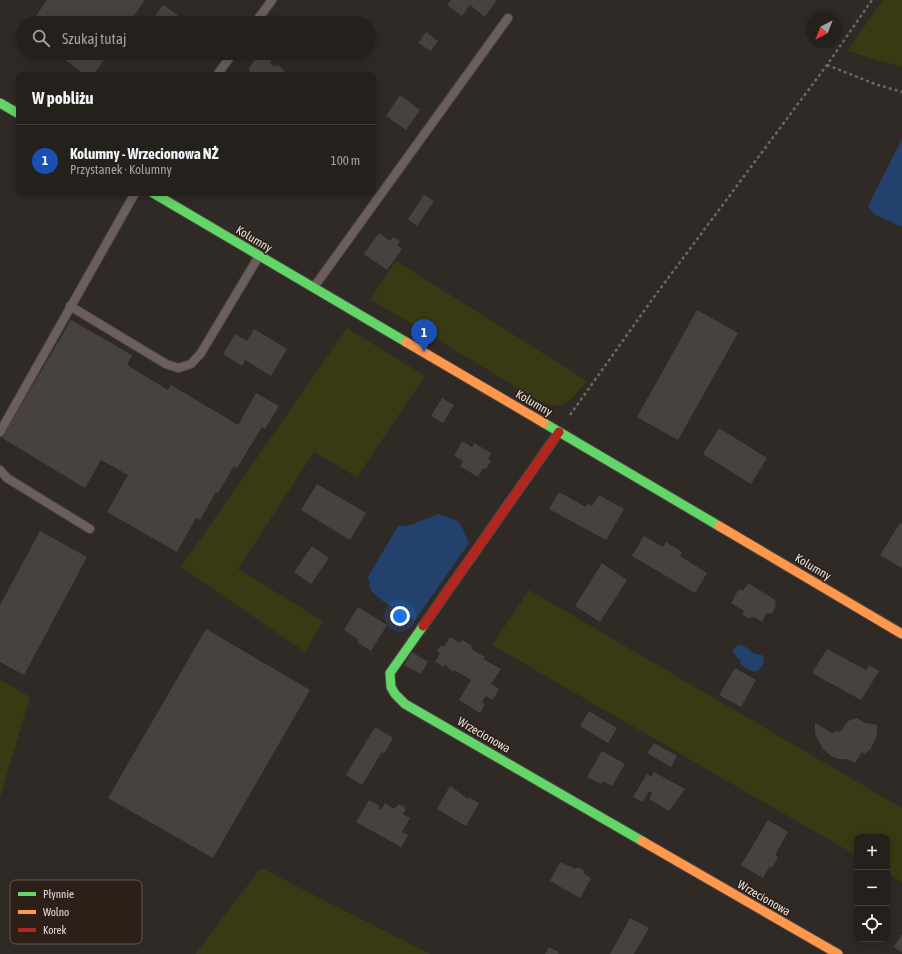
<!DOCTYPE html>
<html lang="pl">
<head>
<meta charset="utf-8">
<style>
  body { margin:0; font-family:"Asap Condensed",sans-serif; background:#302d29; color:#f1f3f6 }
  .controls { position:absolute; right:12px; bottom:12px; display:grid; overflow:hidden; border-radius:8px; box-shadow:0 2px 10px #0003 }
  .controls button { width:36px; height:36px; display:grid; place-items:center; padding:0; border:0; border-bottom:1px solid #413e3b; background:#24201c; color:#f1f3f6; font:20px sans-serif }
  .compass { position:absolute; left:806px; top:12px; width:36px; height:36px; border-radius:50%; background:#24201c; box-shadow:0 2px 10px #0003; rotate:222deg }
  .you { position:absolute; left:400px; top:616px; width:14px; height:14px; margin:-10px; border:3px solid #fff; border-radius:50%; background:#1a73e8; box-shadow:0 0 0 6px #1a73e833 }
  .badge { display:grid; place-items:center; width:26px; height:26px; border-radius:50%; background:#8bbbb9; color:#fff; font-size:13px; font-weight:700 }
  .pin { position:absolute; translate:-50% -33px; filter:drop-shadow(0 1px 2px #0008) }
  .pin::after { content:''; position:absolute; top:21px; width:14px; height:12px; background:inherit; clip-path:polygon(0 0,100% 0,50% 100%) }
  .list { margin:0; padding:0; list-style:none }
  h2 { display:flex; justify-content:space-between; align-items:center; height:52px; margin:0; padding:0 16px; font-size:17px }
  h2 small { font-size:13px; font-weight:400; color:#a3a3a3 }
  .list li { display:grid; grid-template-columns:26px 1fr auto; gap:12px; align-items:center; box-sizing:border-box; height:72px; padding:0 16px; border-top:1px solid #413e3b }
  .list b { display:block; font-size:15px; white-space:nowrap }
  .list p { margin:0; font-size:13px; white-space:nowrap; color:#a3a3a3 }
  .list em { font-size:13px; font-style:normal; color:#a3a3a3 }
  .icon { flex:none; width:22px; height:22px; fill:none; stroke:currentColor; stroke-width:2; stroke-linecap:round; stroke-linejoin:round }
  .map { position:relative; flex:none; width:902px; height:954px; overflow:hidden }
  .search { position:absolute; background:#24201c; box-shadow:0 2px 10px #0003; left:16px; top:16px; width:360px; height:44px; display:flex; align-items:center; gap:10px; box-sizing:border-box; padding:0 14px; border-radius:22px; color:#a3a3a3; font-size:15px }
  .panel { position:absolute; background:#24201c; box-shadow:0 2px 10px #0003; left:16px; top:72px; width:360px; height:124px; border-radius:8px }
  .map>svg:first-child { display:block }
</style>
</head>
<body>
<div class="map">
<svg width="902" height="954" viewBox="0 0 902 954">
  <rect width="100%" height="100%" fill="#302a26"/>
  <path fill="#373a12" d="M 883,0 L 902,0 L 902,67 L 847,51 Z
    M 396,261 L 587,381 C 579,390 568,407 554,405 C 549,405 545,403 541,402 L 370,299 Z
    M 347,328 L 425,376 L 357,477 L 314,452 L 238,569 L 323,621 L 305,652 L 181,567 Z
    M 529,590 L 902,808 L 902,882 L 887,874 L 887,837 L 857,837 L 857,856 L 492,645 Z
    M 0,680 L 30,697 L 0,798 Z
    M 261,868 L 430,954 L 195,954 Z"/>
  <path fill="#22426d" d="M 902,139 L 902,227 L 874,214 L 868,206 Z
    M 439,514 L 459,522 L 469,543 L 415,620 L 384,602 L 371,591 L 368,577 L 398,526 L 408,526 Z
    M 738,645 C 747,644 748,652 756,654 C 760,655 761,654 764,657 C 764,665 761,669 754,672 L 741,665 L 740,660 L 733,653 L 733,650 Z"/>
  <path fill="#47423e" d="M 47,0 L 145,0 L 129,23 L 31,23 Z
    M 451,0 L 497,0 L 485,17 L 470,5 L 462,16 L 447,5 Z
    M 163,5 L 189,23 L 154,23 L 151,21 Z
    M 426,32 L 438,41 L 431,51 L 418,43 Z
    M 70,53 L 109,53 L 93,75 L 85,75 L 65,60 Z
    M 196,53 L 213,53 L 208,61 Z
    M 258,55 L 267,55 L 272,59 L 270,64 L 274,66 L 278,65 L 285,71 L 282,75 L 251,75 L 249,68 Z
    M 400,95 L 420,110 L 406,130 L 386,116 Z
    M 424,195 L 434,201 L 417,226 L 408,219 Z
    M 379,233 L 390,241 L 393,237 L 400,241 L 397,245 L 402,249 L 387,270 L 364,254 Z
    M 697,310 L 738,333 L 678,440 L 637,417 Z
    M 71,320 L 132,355 L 127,365 L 168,390 L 171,385 L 238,425 L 256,393 L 279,406 L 265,429 L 262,427 L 237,468 L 234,466 L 218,493 L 216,492 L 200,520 L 196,518 L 177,552 L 107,512 L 128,475 L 101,460 L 85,488 L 2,438 Z
    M 254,329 L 287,349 L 271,376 L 245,360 L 242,366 L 223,354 L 235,334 L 247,341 Z
    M 442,398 L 454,405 L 443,423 L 431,416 Z
    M 719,428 L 767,458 L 751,484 L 703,454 Z
    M 462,441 L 472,447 L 474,443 L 491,453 L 488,459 L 491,461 L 486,469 L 483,468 L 478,477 L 460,466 L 463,461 L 454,456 Z
    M 317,484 L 366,513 L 350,540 L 301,510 Z
    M 559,492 L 586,507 L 588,503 L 592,506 L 599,495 L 624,509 L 606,540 L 549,509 Z
    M 900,523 L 902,524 L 902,568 L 880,555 Z
    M 40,531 L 87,557 L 24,675 L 0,662 L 0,605 Z
    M 644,536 L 663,547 L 666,542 L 682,552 L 680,556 L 707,573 L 695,593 L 632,556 Z
    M 312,546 L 329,558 L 311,584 L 294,572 Z
    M 602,563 L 627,580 L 600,622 L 575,606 Z
    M 748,583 L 775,600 L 776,606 L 772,613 L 766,614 L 762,622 L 754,617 L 748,618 L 742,614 L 744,611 L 731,603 L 739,589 L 743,591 Z
    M 358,607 L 387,625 L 371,651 L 357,642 L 359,640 L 344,630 Z
    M 206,629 L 310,690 L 213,858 L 108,798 Z
    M 450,637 L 460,643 L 462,640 L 472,646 L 471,649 L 485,657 L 483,659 L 501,669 L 491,684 L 499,689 L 493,700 L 486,696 L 482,702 L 485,704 L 480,713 L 459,700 L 471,680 L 454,670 L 454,672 L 448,668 L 448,667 L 445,665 L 444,667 L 435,662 L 440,653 L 437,651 L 441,645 L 444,647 Z
    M 827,649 L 866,670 L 869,665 L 879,671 L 861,700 L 812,673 Z
    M 412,652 L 428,662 L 421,674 L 404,665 Z
    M 735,668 L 756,680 L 741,707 L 719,695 Z
    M 589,711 L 617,728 L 608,743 L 580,726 Z
    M 857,718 L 865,723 L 877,725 L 877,731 L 876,738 L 870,750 L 864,754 L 862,752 L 855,763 L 847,759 L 839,759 L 831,756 L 823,749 L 815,734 L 815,723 L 832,733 L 836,731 L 840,732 L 848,721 Z
    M 375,727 L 393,738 L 384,754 L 382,752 L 362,785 L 346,775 Z
    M 654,743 L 677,756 L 671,767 L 647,753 Z
    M 602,751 L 625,764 L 612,786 L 603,781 L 601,784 L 587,777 Z
    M 654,772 L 685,789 L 669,811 L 649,799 L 652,793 L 649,791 L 643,802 L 633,797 L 647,774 L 651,777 Z
    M 450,786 L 468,799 L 469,797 L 479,803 L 466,826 L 437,809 Z
    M 369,800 L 380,806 L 378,808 L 381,810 L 385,803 L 394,809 L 399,804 L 405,807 L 405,811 L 403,814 L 410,818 L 402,832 L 408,835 L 400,850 L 399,850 L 401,847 L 356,822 Z
    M 768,820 L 788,832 L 775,855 L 778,857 L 772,868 L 770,866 L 763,878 L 741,865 Z
    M 560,862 L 576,869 L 578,867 L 585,871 L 583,873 L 591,878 L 580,898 L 550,881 Z
    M 630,918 L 649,928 L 634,954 L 610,954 Z
    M 902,934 L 902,952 L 894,947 Z
    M 549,947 L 559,952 L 558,954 L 545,954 Z"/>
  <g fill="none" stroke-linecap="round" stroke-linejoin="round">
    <g stroke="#4d4744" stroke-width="10">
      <path id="lane" d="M 255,23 L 272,0
        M 217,75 L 233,53
        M 314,287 L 508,18
        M 70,306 L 166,364 L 178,368 L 191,364 L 201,353 L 259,256
        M 0,432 L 135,193
        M 0,470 L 7,478 L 90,529"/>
    </g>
    <g stroke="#4d4744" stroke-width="11">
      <path id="fast" d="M 0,103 L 19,114
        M 153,193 L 406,342
        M 544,423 L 719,526
        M 423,626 L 390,673 L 391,687 L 395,694 L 405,704 L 642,841"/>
    </g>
    <g stroke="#4d4744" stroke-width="11">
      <path id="slow" d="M 406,342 L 544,423
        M 719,526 L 902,634
        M 642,841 L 838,954"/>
    </g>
    <g stroke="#4d4744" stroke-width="11">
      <path id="jam" d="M 423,626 L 559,432"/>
    </g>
    <path stroke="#716667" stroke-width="2.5" stroke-dasharray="3 3" stroke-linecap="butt" d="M 827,65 L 875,84 L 902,92
      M 570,415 L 654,297 L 827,65 L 872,0"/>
    <use href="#lane" stroke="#6c5d5e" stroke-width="8"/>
    <use href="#fast" stroke="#63d668" stroke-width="9"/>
    <use href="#slow" stroke="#ff974d" stroke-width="9"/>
    <use href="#jam" stroke="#b3261e" stroke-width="9"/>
  </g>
  <g text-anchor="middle" stroke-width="3" stroke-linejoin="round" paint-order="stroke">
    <g font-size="12" fill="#e8dfda" stroke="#2b1f18">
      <text transform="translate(254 239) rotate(31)" y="4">Kolumny</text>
      <text transform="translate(534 403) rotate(30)" y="4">Kolumny</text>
      <text transform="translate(813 567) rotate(31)" y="4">Kolumny</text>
      <text transform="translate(484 735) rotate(30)" y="4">Wrzecionowa</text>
      <text transform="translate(764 898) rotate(30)" y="4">Wrzecionowa</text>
    </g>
  </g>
  <rect x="10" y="880" width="132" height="64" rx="6" fill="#2b1f18" stroke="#645952" stroke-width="1"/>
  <rect x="18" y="892" width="18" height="4" fill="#63d668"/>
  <rect x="18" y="910" width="18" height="4" fill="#ff974d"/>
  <rect x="18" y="928" width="18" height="4" fill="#b3261e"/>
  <g font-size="11" fill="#e8dfda">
    <text x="43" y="898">Płynnie</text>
    <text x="43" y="916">Wolno</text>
    <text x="43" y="934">Korek</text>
  </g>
</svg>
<div class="controls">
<button>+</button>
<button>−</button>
<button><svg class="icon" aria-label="locate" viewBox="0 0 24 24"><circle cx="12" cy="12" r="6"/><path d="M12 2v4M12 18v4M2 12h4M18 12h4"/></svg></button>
</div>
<svg class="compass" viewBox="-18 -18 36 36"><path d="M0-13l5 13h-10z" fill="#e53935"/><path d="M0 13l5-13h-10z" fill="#a3a3a3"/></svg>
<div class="you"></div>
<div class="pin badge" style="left:424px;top:352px;background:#1a4fb4">1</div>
<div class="search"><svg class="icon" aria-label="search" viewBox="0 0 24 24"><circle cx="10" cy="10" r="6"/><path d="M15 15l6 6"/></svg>Szukaj tutaj</div>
<section class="panel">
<h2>W pobliżu<small></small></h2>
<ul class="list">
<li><span class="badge" style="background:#1a4fb4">1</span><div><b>Kolumny - Wrzecionowa NŻ</b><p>Przystanek · Kolumny</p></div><em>100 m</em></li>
</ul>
</section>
</div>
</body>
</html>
